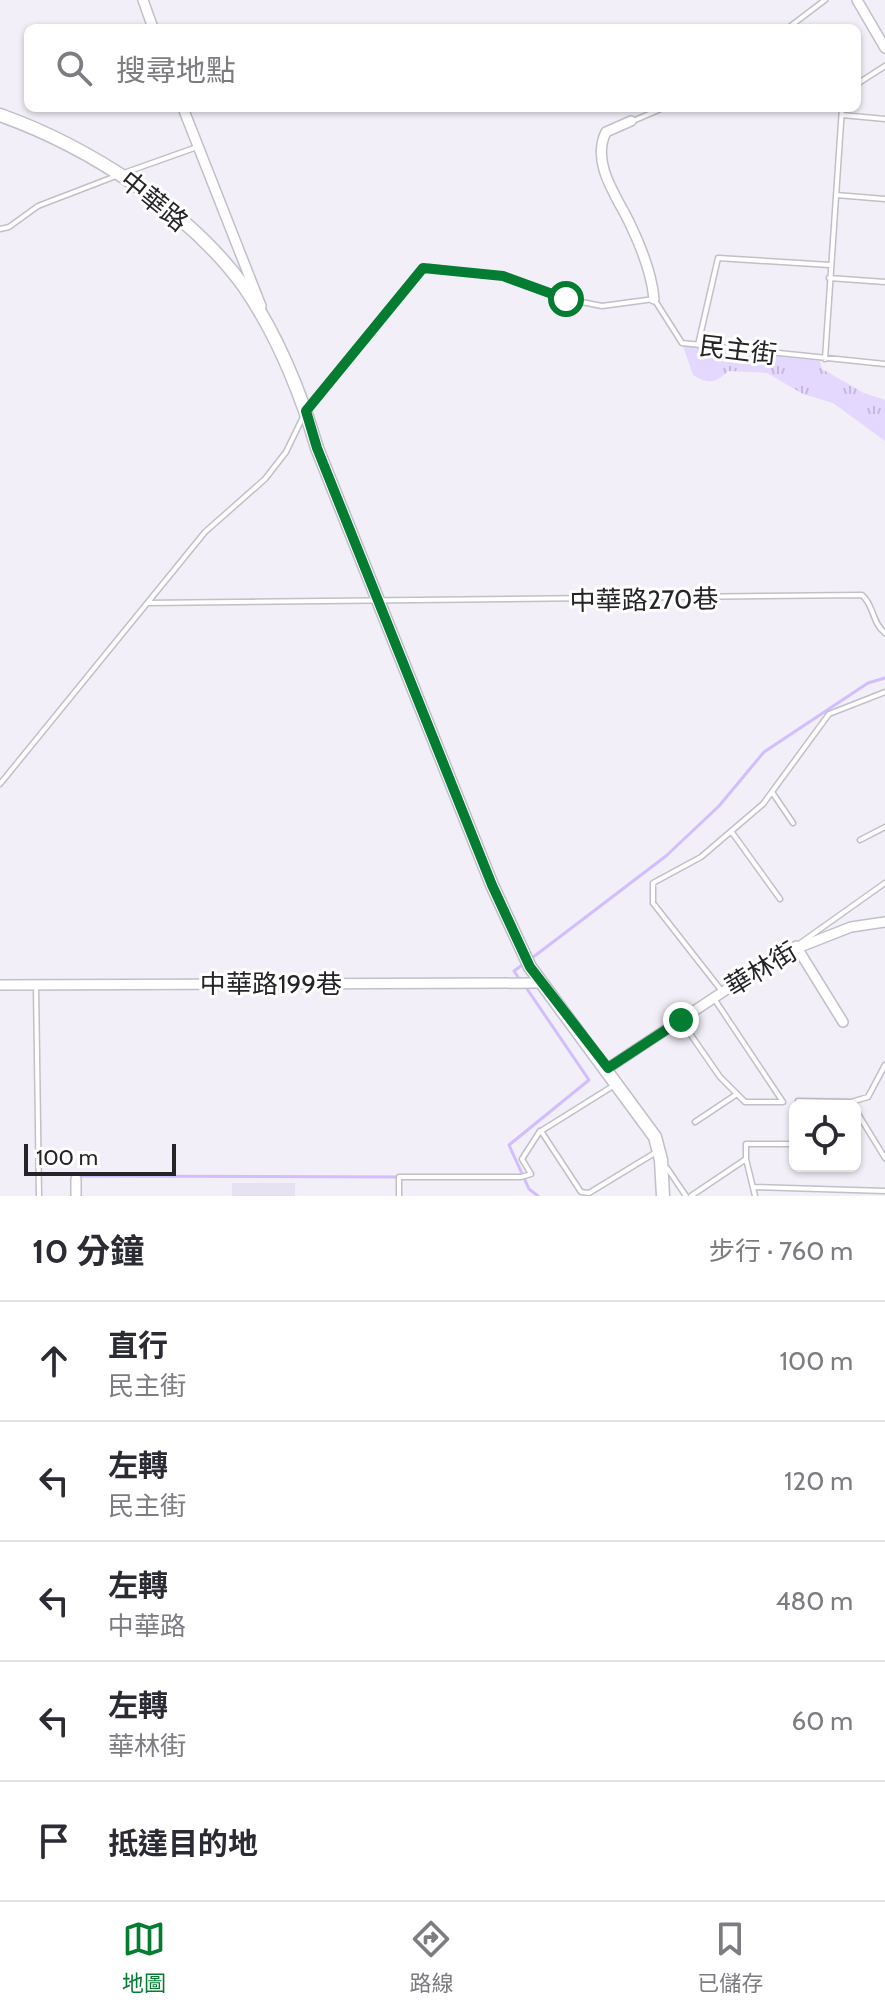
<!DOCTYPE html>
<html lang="zh-TW">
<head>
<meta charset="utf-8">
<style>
  body { margin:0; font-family:Cabin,"Noto Sans TC",sans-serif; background:#f7f7f7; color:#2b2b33 }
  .controls { position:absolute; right:24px; bottom:24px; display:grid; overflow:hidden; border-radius:12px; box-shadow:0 2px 6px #0004 }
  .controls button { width:72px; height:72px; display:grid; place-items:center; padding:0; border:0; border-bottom:2px solid #e1e1e2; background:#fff; color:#2b2b33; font:40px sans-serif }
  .scale { position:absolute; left:24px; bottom:20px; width:152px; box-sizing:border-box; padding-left:8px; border:4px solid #252427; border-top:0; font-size:22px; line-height:28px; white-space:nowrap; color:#252427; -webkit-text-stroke:6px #fff; paint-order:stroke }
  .stop { position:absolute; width:24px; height:24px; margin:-18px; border:6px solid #047c32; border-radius:50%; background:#fff }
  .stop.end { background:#047c32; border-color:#fff; box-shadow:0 2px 8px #0008 }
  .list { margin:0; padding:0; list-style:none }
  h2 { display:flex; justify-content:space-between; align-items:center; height:104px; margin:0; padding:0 32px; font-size:34px }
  h2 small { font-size:26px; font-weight:400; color:#7c7c81 }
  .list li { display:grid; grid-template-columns:52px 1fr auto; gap:24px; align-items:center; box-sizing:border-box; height:120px; padding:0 32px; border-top:2px solid #e1e1e2 }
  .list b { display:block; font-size:30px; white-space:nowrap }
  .list p { margin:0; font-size:26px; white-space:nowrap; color:#7c7c81 }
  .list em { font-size:26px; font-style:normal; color:#7c7c81 }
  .icon { flex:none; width:44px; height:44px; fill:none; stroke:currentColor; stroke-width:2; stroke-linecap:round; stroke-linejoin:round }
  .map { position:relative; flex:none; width:885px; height:1196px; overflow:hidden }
  .search { position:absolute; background:#fff; box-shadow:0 2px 6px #0004; left:24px; right:24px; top:24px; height:88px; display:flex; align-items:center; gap:20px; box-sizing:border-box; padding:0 28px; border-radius:12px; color:#7c7c81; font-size:30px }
  .sheet { height:704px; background:#fff }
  nav { display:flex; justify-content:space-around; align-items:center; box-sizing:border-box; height:112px; border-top:2px solid #e1e1e2; background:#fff; font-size:22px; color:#7c7c81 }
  nav a { display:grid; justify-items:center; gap:4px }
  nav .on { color:#047c32 }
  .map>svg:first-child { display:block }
</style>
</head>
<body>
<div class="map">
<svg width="885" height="1196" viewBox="0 0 885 1196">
  <defs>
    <pattern id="park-tufts" width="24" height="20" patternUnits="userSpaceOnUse" patternTransform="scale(2)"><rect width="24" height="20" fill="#e4d8fe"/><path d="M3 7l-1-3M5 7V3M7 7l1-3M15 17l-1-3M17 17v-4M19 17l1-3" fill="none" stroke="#c3b9da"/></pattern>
  </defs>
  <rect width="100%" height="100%" fill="#f2eff8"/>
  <path fill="#e7e2f2" d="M 232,1183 L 295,1183 L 295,1196 L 232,1196 Z"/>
  <path fill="url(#park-tufts)" d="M 683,346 L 820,361 L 822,369 L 864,393 L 885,400 L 885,441 L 833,403 L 803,394 L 767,373 L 728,371 C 715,384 708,384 693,375 Z"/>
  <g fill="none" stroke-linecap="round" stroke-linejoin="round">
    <path stroke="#d2bdfe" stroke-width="3" d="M 532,958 L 666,856 L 719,806 L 764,752 L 868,683 L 885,678
      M 520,980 L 514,971 L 525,963
      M 525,986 L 589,1080 L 509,1145 L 529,1189 L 538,1196
      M 77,1176 L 401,1177"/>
    <g stroke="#c1bfc8" stroke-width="7">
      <path id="lane" d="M 788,28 L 825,0
        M 857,84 L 885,66
        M 842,115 L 885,119
        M 633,121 L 663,108
        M 124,173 L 197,147
        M 836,195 L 885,199
        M 0,229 L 9,227 L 38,206 L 116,176
        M 829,278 L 885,282
        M 698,345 L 718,258 L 830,265
        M 825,359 L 842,108
        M 307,410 L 416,275 L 429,267 L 503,276 L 566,299 L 602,306 L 654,299 L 682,343 L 885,364
        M 147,603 L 862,595 C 874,605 872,623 885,633
        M 0,784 L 205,532 L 265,479 L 286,452 L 303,417
        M 772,792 L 793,823
        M 731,831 L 780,899
        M 860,840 L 885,827
        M 799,944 L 885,883
        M 36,986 L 39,1196
        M 721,990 L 653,903 L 653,883 L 701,857 L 763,804 L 829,714 L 885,692
        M 682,1022 L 720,1077 L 745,1102 L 783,1102 L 715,1000
        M 613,1086 L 541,1131 L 581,1192 L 589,1193 L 658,1151
        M 798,1101 L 851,1102 L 868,1097 L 885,1065
        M 855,1109 L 885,1158
        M 695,1122 L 737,1094
        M 667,1168 L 686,1196
        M 754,1187 L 885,1191
        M 399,1196 L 399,1177 L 521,1177 L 531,1174 L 522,1159 L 540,1131
        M 691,1196 L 746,1159
        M 755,1196 L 746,1159 L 746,1144 L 795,1144"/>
    </g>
    <g stroke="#c1bfc8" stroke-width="12">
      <path id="street" d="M 143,0 L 153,28
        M 857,0 L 885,48
        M 183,108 L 261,306
        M 631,121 L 606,132 C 590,164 619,199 631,226 C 641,247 652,276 654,299
        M 796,946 L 843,1022
        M 0,985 L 542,983
        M 608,1068 L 777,956 L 851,927 L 885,922
        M 76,1179 L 76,1196"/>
    </g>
    <g stroke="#c1bfc8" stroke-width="15">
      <path id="secondary" d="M 0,115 C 87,146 190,211 245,288 C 277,335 301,394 317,448 L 492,885 L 530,967 L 655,1137 L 661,1160 L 663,1196"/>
    </g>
    <use href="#lane" stroke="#fff" stroke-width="4"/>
    <use href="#street" stroke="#fff" stroke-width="9"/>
    <use href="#secondary" stroke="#fff" stroke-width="12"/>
  </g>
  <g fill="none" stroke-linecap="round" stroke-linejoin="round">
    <path stroke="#047c32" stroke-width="10" d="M 566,299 L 503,276 L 423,268 L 306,411 L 317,448 L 492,885 L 530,967 L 608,1068 L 681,1020"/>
  </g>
  <g text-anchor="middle" stroke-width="6" stroke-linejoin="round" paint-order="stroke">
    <g font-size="26" fill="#252427" stroke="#fff">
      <text transform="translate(154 201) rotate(39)" y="9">中華路</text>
      <text transform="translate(738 350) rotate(7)" y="9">民主街</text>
      <text transform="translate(644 600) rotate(-1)" y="9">中華路270巷</text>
      <text transform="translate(761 969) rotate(-31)" y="9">華林街</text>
      <text x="271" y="993">中華路199巷</text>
    </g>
  </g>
</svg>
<div class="controls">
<button><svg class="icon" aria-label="locate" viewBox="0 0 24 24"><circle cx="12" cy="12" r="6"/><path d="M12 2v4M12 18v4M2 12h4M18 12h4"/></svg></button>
</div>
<div class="scale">100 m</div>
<div class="stop" style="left:566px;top:299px"></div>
<div class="stop end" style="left:681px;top:1020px"></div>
<div class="search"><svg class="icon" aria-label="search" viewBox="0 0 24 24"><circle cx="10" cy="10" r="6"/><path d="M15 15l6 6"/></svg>搜尋地點</div>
</div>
<section class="sheet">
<h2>10 分鐘<small>步行 · 760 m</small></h2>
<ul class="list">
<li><svg class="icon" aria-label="ahead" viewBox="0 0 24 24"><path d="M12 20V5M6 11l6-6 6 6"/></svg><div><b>直行</b><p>民主街</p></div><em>100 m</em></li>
<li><svg class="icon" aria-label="left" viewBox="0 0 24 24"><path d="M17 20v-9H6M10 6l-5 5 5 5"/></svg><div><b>左轉</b><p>民主街</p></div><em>120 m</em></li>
<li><svg class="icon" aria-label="left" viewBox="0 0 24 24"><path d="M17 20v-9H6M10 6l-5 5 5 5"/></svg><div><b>左轉</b><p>中華路</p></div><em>480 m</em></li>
<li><svg class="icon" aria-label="left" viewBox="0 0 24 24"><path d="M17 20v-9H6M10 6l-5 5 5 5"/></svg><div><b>左轉</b><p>華林街</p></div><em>60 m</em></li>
<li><svg class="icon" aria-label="arrive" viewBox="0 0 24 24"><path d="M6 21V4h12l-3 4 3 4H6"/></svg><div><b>抵達目的地</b></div></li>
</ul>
</section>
<nav>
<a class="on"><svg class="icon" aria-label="map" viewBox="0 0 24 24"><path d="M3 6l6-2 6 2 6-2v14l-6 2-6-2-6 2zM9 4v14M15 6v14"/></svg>地圖</a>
<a><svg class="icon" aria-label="directions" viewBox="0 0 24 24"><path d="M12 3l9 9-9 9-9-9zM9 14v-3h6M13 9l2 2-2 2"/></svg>路線</a>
<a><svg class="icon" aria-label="saved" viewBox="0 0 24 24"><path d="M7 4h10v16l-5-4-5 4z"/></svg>已儲存</a>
</nav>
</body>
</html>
